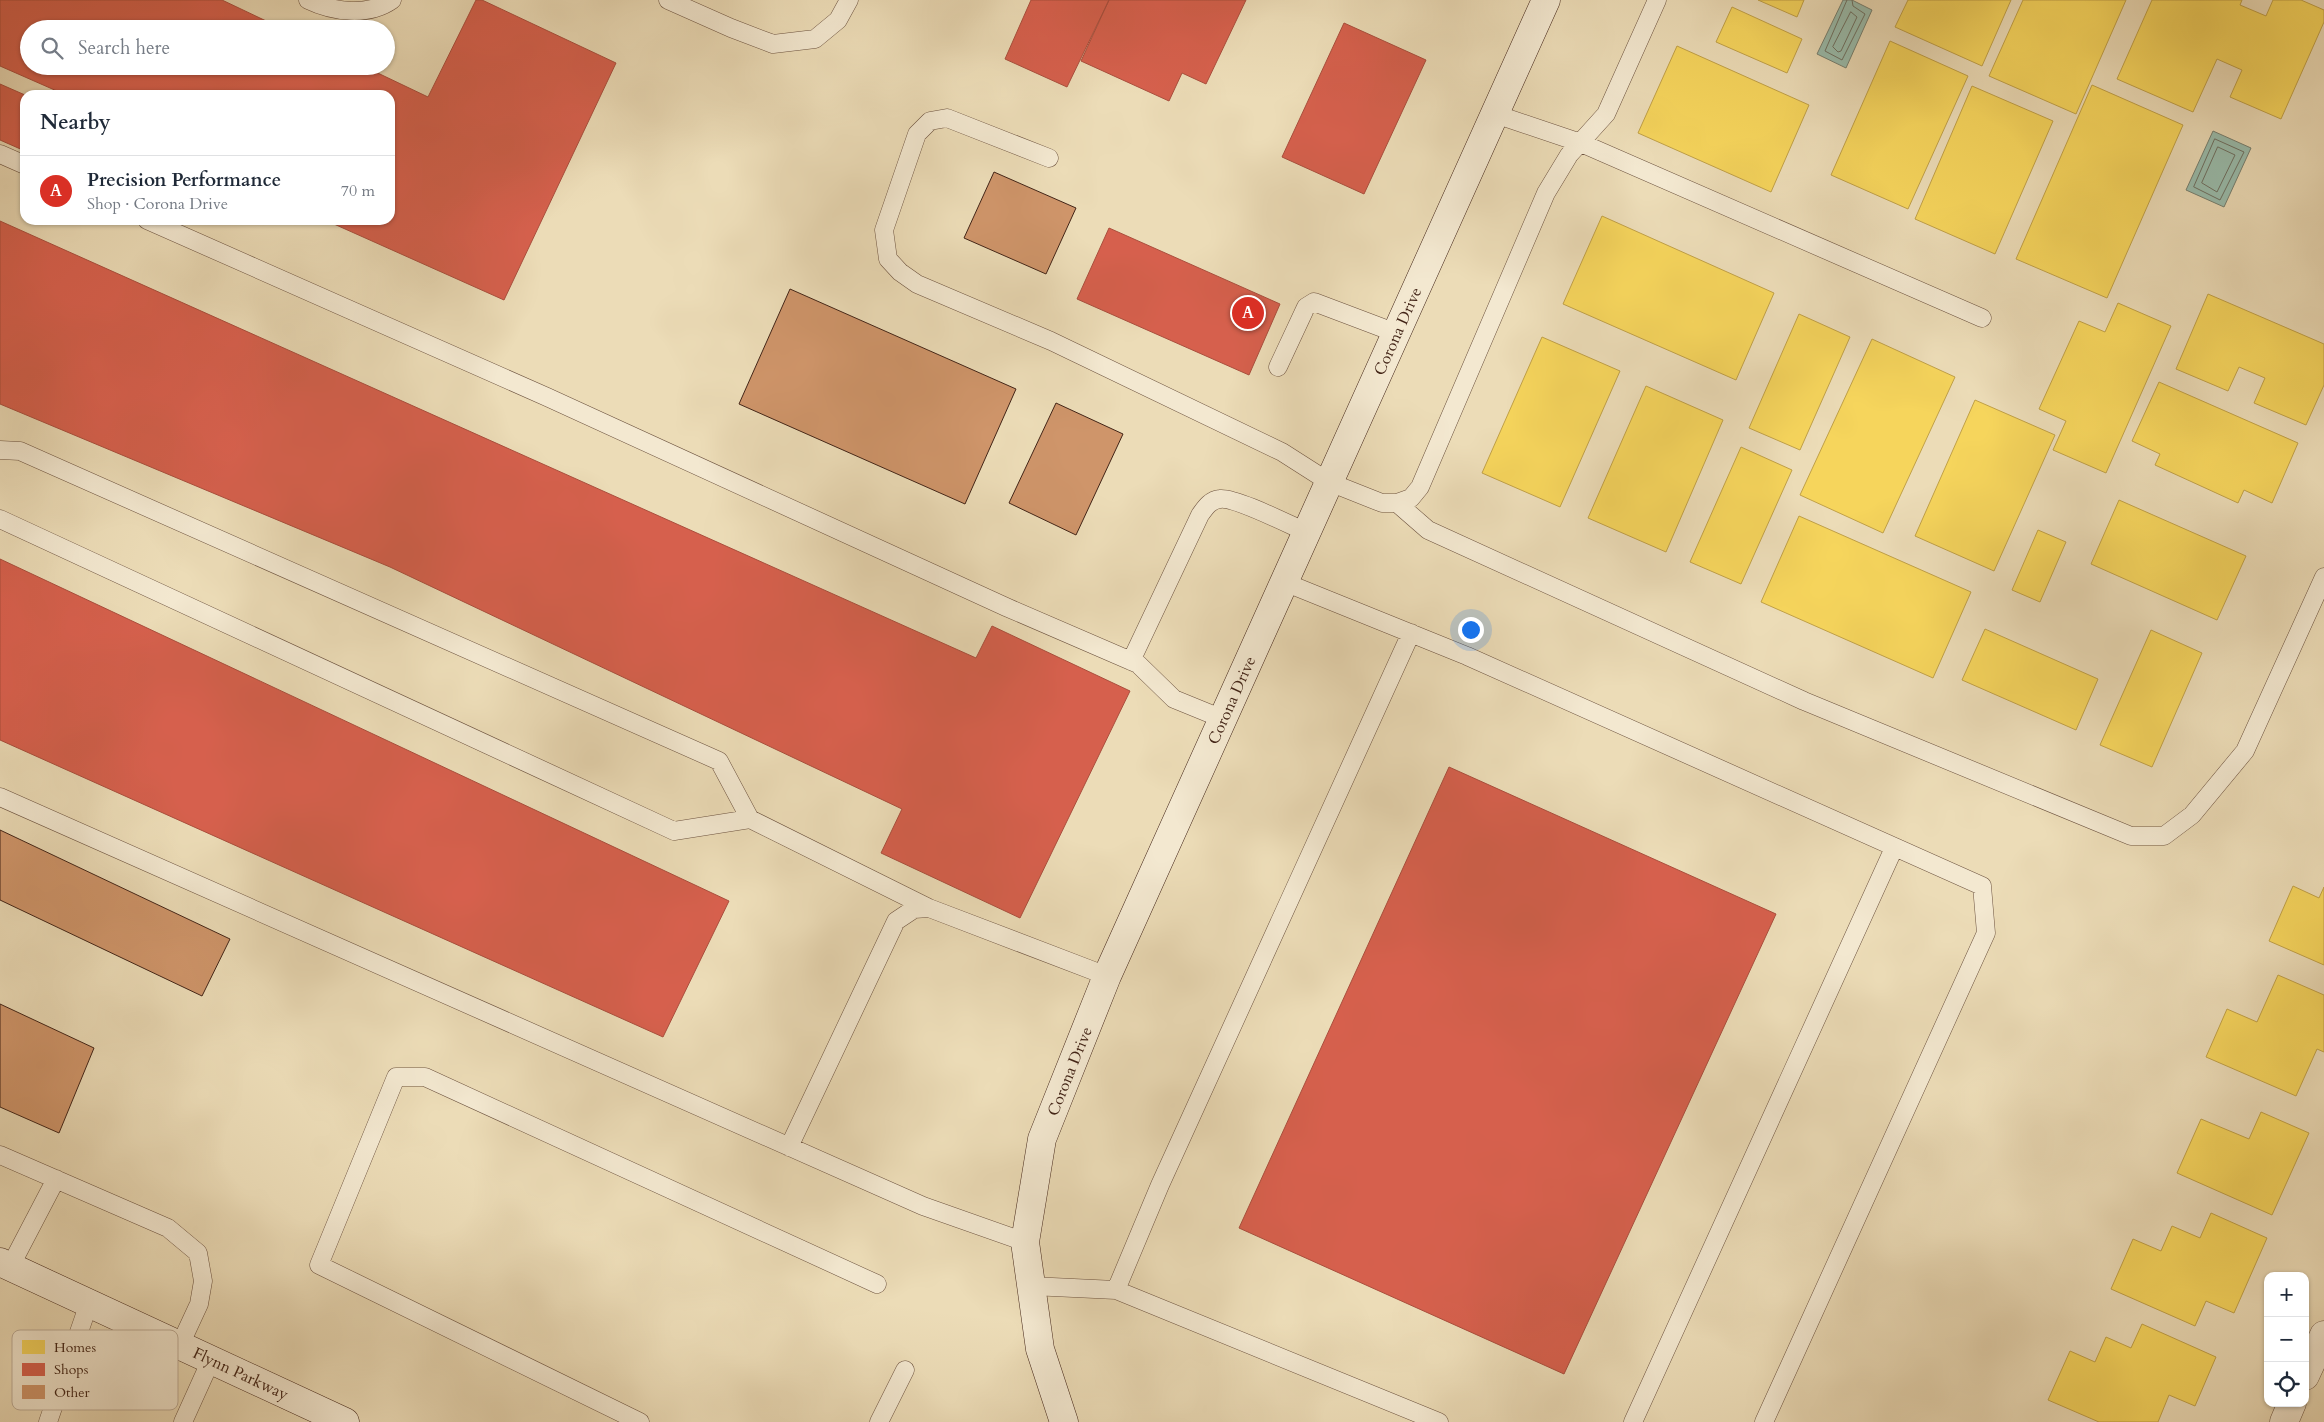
<!DOCTYPE html>
<html lang="en">
<head>
<meta charset="utf-8">
<style>
  body { margin:0; font-family:Cardo,serif; background:#f2f2f3; color:#1f2937 }
  .controls { position:absolute; right:15px; bottom:15px; display:grid; overflow:hidden; border-radius:10px; box-shadow:0 1px 4px #0004 }
  .controls button { width:45px; height:45px; display:grid; place-items:center; padding:0; border:0; border-bottom:1px solid #e0e1e3; background:#fff; color:#1f2937; font:25px sans-serif }
  .you { position:absolute; left:1470px; top:629px; width:18px; height:18px; margin:-12px; border:4px solid #fff; border-radius:50%; background:#1a73e8; box-shadow:0 0 0 8px #1a73e833 }
  .badge { display:grid; place-items:center; width:32px; height:32px; border-radius:50%; background:#d93025; color:#fff; font-size:16px; font-weight:700 }
  .pin { position:absolute; translate:-50% -50%; border:2px solid #fff; box-shadow:0 1px 5px #0006 }
  .list { margin:0; padding:0; list-style:none }
  h2 { display:flex; justify-content:space-between; align-items:center; height:65px; margin:0; padding:0 20px; font-size:21px }
  h2 small { font-size:16px; font-weight:400; color:#747a83 }
  .list li { display:grid; grid-template-columns:32px 1fr auto; gap:15px; align-items:center; box-sizing:border-box; height:70px; padding:0 20px; border-top:1px solid #e0e1e3 }
  .list b { display:block; font-size:19px; white-space:nowrap }
  .list p { margin:0; font-size:16px; white-space:nowrap; color:#747a83 }
  .list em { font-size:16px; font-style:normal; color:#747a83 }
  .icon { flex:none; width:28px; height:28px; fill:none; stroke:currentColor; stroke-width:2; stroke-linecap:round; stroke-linejoin:round }
  .map { position:relative; flex:none; width:2324px; height:1422px; overflow:hidden }
  .search { position:absolute; background:#fff; box-shadow:0 1px 4px #0004; left:20px; top:20px; width:375px; height:55px; display:flex; align-items:center; gap:12px; box-sizing:border-box; padding:0 18px; border-radius:28px; color:#747a83; font-size:19px }
  .panel { position:absolute; background:#fff; box-shadow:0 1px 4px #0004; left:20px; top:90px; width:375px; height:135px; border-radius:15px }
  .map>svg:first-child { display:block }
</style>
</head>
<body>
<div class="map">
<svg width="2324" height="1422" viewBox="0 0 2324 1422">
  <rect width="100%" height="100%" fill="#ecdcb7"/>
  <filter id="stains"><feTurbulence type="fractalNoise" baseFrequency=".004" numOctaves="4"/><feColorMatrix values="0 0 0 0 .2 0 0 0 0 .09 0 0 0 0 .02 0 0 0 .5 -.17"/></filter>
  <radialGradient id="worn" r=".72"><stop offset=".6" stop-color="#630" stop-opacity="0"/><stop offset="1" stop-color="#630" stop-opacity=".3"/></radialGradient>
  <path fill="#99bcac" stroke="#767f70" d="M 1843,0 L 1852,0 L 1872,10 L 1846,68 L 1817,54 Z
    M 2213,131 L 2251,148 L 2224,207 L 2186,190 Z"/>
  <path fill="#f6d55c" stroke="#c0a047" d="M 1758,0 L 1804,0 L 1797,17 Z
    M 1908,0 L 2011,0 L 1982,66 L 1895,27 Z
    M 2023,0 L 2126,0 L 2076,114 L 1989,76 Z
    M 2152,0 L 2242,0 L 2240,5 L 2266,16 L 2273,0 L 2301,0 L 2324,10 L 2324,22 L 2281,119 L 2230,97 L 2242,70 L 2217,59 L 2193,112 L 2117,79 Z
    M 1732,7 L 1802,39 L 1787,73 L 1716,42 Z
    M 1890,41 L 1968,76 L 1908,209 L 1831,175 Z
    M 1677,46 L 1809,105 L 1771,192 L 1638,133 Z
    M 2092,85 L 2183,125 L 2107,298 L 2016,259 Z
    M 1972,86 L 2053,121 L 1995,254 L 1915,219 Z
    M 1602,216 L 1774,293 L 1736,380 L 1563,304 Z
    M 2208,294 L 2324,344 L 2324,385 L 2306,425 L 2254,403 L 2265,378 L 2239,367 L 2228,391 L 2176,369 Z
    M 2118,303 L 2171,326 L 2106,473 L 2053,450 L 2066,421 L 2039,409 L 2079,321 L 2105,332 Z
    M 1799,314 L 1850,337 L 1800,450 L 1749,428 Z
    M 1542,337 L 1620,371 L 1560,507 L 1482,473 Z
    M 1872,339 L 1955,377 L 1883,533 L 1800,495 Z
    M 2159,382 L 2298,443 L 2272,503 L 2244,490 L 2238,503 L 2155,465 L 2160,454 L 2132,441 Z
    M 1646,386 L 1723,420 L 1666,552 L 1588,518 Z
    M 1975,400 L 2055,435 L 1994,571 L 1915,536 Z
    M 1741,447 L 1792,470 L 1741,584 L 1690,562 Z
    M 2119,500 L 2246,556 L 2217,620 L 2091,564 Z
    M 1799,516 L 1971,592 L 1933,678 L 1761,602 Z
    M 2038,530 L 2066,542 L 2040,602 L 2012,590 Z
    M 1985,629 L 2098,679 L 2076,730 L 1962,680 Z
    M 2151,630 L 2202,653 L 2152,767 L 2100,745 Z
    M 2293,886 L 2319,898 L 2324,887 L 2324,965 L 2269,941 Z
    M 2278,975 L 2324,995 L 2324,1052 L 2317,1049 L 2296,1096 L 2206,1057 L 2227,1009 L 2257,1022 Z
    M 2261,1112 L 2309,1133 L 2272,1215 L 2177,1173 L 2201,1119 L 2249,1139 Z
    M 2211,1213 L 2267,1238 L 2234,1313 L 2206,1301 L 2195,1326 L 2111,1289 L 2133,1239 L 2161,1251 L 2172,1226 L 2200,1238 Z
    M 2142,1324 L 2216,1357 L 2195,1406 L 2169,1395 L 2158,1422 L 2099,1422 L 2048,1400 L 2070,1351 L 2095,1362 L 2106,1337 L 2131,1348 Z"/>
  <path fill="#d6604d" stroke="#aa4e3d" d="M 0,0 L 222,0 L 283,29 L 29,29 L 29,66 L 363,66 L 428,97 L 476,0 L 482,0 L 616,63 L 504,300 L 325,220 L 390,220 L 390,95 L 66,95 L 0,66 Z
    M 1031,0 L 1109,0 L 1067,87 L 1005,59 Z
    M 1109,0 L 1246,0 L 1206,84 L 1182,73 L 1169,101 L 1081,61 Z
    M 1344,23 L 1426,60 L 1364,194 L 1282,157 Z
    M 0,84 L 25,95 L 25,151 L 0,140 Z
    M 0,221 L 976,658 L 992,626 L 1130,691 L 1020,918 L 881,853 L 902,809 L 390,567 L 0,404 Z
    M 1109,228 L 1280,304 L 1249,375 L 1077,299 Z
    M 0,559 L 729,901 L 663,1037 L 0,740 Z
    M 1449,767 L 1776,914 L 1564,1374 L 1239,1228 Z"/>
  <g fill="none" stroke-linecap="round" stroke-linejoin="round">
    <path stroke="#6e7062" stroke-width="1" d="M 1847,0 L 1825,51 L 1842,60 L 1865,14 L 1853,6 L 1852,0
      M 1851,12 L 1857,17 L 1841,51 L 1838,52 L 1833,47 Z
      M 2215,139 L 2244,152 L 2220,200 L 2194,187 Z
      M 2218,147 L 2235,155 L 2217,192 L 2202,183 Z"/>
  </g>
  <path fill="#cf956a" stroke="#422417" d="M 994,172 L 1076,208 L 1046,274 L 964,238 Z
    M 790,289 L 1016,389 L 965,504 L 739,404 Z
    M 1056,403 L 1123,434 L 1076,535 L 1009,503 Z
    M 0,830 L 230,939 L 202,996 L 0,900 Z
    M 0,1004 L 94,1048 L 59,1133 L 0,1107 Z"/>
  <g fill="none" stroke-linecap="round" stroke-linejoin="round">
    <g stroke="#6c523f" stroke-width="19">
      <path id="lane" d="M 308,0 C 333,12 368,17 392,0
        M 668,0 L 731,28 L 773,44 L 815,39 L 838,20 L 849,0
        M 1495,114 L 1581,143 L 1982,318
        M 0,154 L 25,165
        M 1049,158 L 947,118 L 930,121 L 917,134 L 884,230 L 888,259 L 900,272 L 917,284 L 1051,341 L 1282,452 L 1329,482 L 1382,503 L 1397,503 L 1411,498 L 1420,487 L 1546,193 L 1569,155 L 1606,114 L 1657,0
        M 147,220 L 547,397 L 1006,607 L 1131,661 L 1138,664 L 1174,699 L 1223,719
        M 1278,367 L 1306,307 L 1314,302 L 1396,333
        M 0,450 L 20,451 L 719,761 L 750,819
        M 1397,503 L 1428,530 L 1804,701 L 2131,836 L 2164,836 L 2192,815 L 2245,751 L 2324,577
        M 0,519 L 674,831 L 750,819 L 929,908
        M 1284,582 L 1467,656 L 1982,886 L 1986,933 L 1764,1422
        M 1131,661 L 1200,515 C 1205,508 1210,500 1220,499 C 1235,497 1290,525 1306,532
        M 0,797 L 923,1206 L 1025,1242
        M 789,1147 L 896,921 L 914,909 L 929,908 L 1107,976
        M 0,1155 L 168,1228 L 198,1253 L 203,1281 L 199,1304 L 180,1345
        M 10,1267 L 56,1179
        M 1031,1286 L 1116,1290 L 1439,1422
        M 1116,1290 L 1160,1185 L 1411,633
        M 48,1422 L 89,1303
        M 183,1422 L 211,1360
        M 640,1422 L 319,1265 L 396,1077 L 425,1077 L 877,1284
        M 879,1422 L 905,1370
        M 1633,1422 L 1894,848"/>
    </g>
    <g stroke="#6c523f" stroke-width="29">
      <path id="street" d="M 2305,1376 L 2324,1335
        M 2284,1422 L 2292,1403"/>
    </g>
    <g stroke="#422417" stroke-width="29">
      <path id="secondary" d="M 0,1262 L 345,1422
        M 1064,1422 L 1040,1349 L 1025,1242 L 1042,1139 L 1107,976 L 1546,0"/>
    </g>
    <use href="#lane" stroke="#f3e8d0" stroke-width="18"/>
    <use href="#street" stroke="#f3e8d0" stroke-width="28"/>
    <use href="#secondary" stroke="#f3e8d0" stroke-width="28"/>
  </g>
  <g text-anchor="middle" stroke-width="5" stroke-linejoin="round" paint-order="stroke">
    <g font-size="16" fill="#422417" stroke="#f3e8d0">
      <text transform="translate(1397 331) rotate(-66)" y="6">Corona Drive</text>
      <text transform="translate(1231 700) rotate(-66)" y="6">Corona Drive</text>
      <text transform="translate(1069 1071) rotate(-68)" y="6">Corona Drive</text>
      <text transform="translate(241 1373) rotate(25)" y="6">Flynn Parkway</text>
    </g>
  </g>
  <rect x="12" y="1330" width="166" height="80" rx="8" fill="#f3e8d0" stroke="#bead98" stroke-width="1"/>
  <rect x="22" y="1340" width="23" height="14" fill="#f6d55c"/>
  <rect x="22" y="1363" width="23" height="13" fill="#d6604d"/>
  <rect x="22" y="1385" width="23" height="14" fill="#cf956a"/>
  <g font-size="14" fill="#422417">
    <text x="54" y="1352">Homes</text>
    <text x="54" y="1374">Shops</text>
    <text x="54" y="1397">Other</text>
  </g>
  <rect width="100%" height="100%" filter="url(#stains)"/>
  <rect width="100%" height="100%" fill="url(#worn)"/>
</svg>
<div class="controls">
<button>+</button>
<button>−</button>
<button><svg class="icon" aria-label="locate" viewBox="0 0 24 24"><circle cx="12" cy="12" r="6"/><path d="M12 2v4M12 18v4M2 12h4M18 12h4"/></svg></button>
</div>
<div class="you"></div>
<div class="pin badge" style="left:1248px;top:313px">A</div>
<div class="search"><svg class="icon" aria-label="search" viewBox="0 0 24 24"><circle cx="10" cy="10" r="6"/><path d="M15 15l6 6"/></svg>Search here</div>
<section class="panel">
<h2>Nearby<small></small></h2>
<ul class="list">
<li><span class="badge">A</span><div><b>Precision Performance</b><p>Shop · Corona Drive</p></div><em>70 m</em></li>
</ul>
</section>
</div>
</body>
</html>
